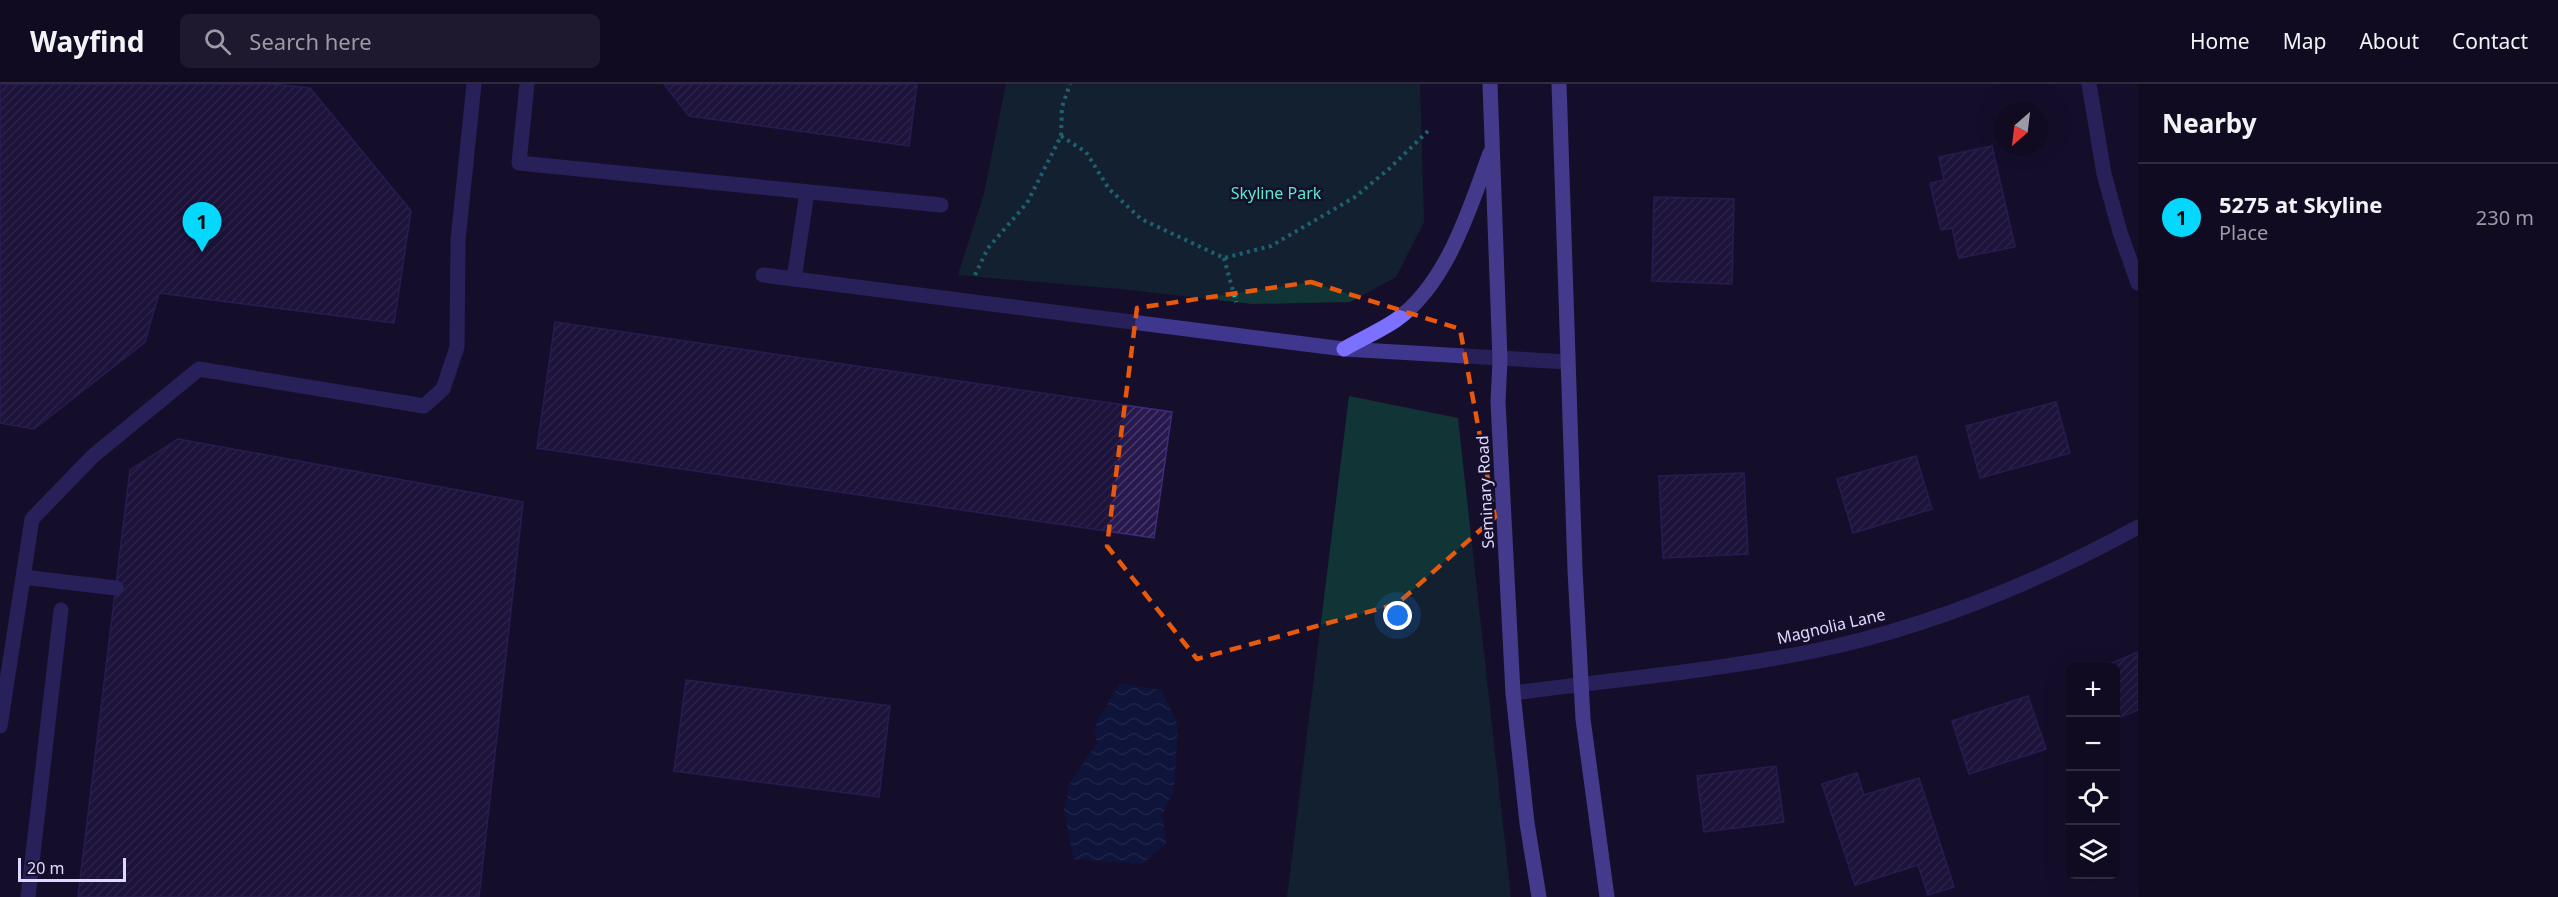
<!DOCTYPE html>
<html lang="en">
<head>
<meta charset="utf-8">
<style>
  body { margin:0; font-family:"Noto Sans",sans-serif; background:#1e192e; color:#f1f3f6 }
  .controls { position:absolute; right:18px; bottom:18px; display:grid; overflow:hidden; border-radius:9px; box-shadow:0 6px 24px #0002 }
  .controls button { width:54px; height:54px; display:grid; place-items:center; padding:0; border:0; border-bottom:2px solid #302b3f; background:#100b21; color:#f1f3f6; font:30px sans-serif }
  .compass { position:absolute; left:1994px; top:18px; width:54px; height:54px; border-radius:50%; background:#100b21; box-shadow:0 6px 24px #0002; rotate:208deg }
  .scale { position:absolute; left:18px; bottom:15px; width:108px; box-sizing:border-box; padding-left:6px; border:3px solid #e0d9ff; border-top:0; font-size:16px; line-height:21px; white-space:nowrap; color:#e0d9ff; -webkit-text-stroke:4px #150f2c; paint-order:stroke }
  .you { position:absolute; left:1398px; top:532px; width:21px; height:21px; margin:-15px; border:4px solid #fff; border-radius:50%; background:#1a73e8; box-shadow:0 0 0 9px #1a73e833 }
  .badge { display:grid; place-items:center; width:39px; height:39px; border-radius:50%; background:#05d8ff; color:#111; font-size:20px; font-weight:700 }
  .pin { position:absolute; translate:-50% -50px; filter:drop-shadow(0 2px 3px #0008) }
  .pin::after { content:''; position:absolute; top:32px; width:21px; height:18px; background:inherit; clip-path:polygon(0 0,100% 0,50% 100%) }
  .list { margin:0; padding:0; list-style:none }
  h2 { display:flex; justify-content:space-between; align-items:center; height:78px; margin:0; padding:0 24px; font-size:26px }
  h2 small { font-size:20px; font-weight:400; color:#9c9ba5 }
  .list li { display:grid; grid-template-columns:39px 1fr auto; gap:18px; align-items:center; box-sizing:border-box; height:108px; padding:0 24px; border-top:2px solid #302b3f }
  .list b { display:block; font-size:22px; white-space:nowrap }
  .list p { margin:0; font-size:20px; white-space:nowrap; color:#9c9ba5 }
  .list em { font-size:20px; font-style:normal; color:#9c9ba5 }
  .icon { flex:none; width:33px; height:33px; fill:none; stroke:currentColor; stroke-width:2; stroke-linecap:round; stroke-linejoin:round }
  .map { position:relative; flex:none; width:2138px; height:813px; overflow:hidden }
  header { display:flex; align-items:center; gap:36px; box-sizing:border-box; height:84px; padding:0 30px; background:#100b21; border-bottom:2px solid #302b3f }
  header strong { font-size:28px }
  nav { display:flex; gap:33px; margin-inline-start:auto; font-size:21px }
  .search { width:420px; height:54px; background:#1e192e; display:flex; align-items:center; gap:15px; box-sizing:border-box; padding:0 21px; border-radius:9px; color:#9c9ba5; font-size:22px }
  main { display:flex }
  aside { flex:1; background:#100b21 }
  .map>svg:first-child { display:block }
</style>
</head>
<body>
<header>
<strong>Wayfind</strong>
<div class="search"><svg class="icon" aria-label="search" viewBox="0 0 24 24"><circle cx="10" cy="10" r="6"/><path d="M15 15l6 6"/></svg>Search here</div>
<nav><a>Home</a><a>Map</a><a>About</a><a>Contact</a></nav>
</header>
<main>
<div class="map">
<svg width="2138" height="813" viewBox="0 0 2138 813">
  <defs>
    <pattern id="water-waves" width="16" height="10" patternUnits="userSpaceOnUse" patternTransform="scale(1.5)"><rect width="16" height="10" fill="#071c4d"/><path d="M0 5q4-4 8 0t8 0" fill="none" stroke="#2b3c68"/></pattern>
    <pattern id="building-hatch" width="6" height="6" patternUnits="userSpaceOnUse" patternTransform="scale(1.5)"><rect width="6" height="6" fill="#27194e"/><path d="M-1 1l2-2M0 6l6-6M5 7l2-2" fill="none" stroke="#463a69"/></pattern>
  </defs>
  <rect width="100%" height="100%" fill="#150f2c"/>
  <path fill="#113536" d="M 1006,0 L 1420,0 L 1424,138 L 1396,193 L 1350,218 L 1252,220 L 1121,205 L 958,191 L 984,110 Z
    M 1349,312 L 1458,334 L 1511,813 L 1287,813 Z"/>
  <path fill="url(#water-waves)" d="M 1120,599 L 1161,606 L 1178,641 L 1174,707 L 1162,731 L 1166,759 L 1142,780 L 1074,775 L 1064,727 L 1071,697 L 1097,659 L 1094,644 Z"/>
  <path fill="url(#building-hatch)" stroke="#3f2a7c" stroke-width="1.5" d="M 0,0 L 272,0 L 310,4 L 411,127 L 394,239 L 159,209 L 145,258 L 34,345 L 0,339 Z
    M 664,0 L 917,0 L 909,62 L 689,32 Z
    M 1992,62 L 2015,163 L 1959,174 L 1952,144 L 1941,146 L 1930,99 L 1944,96 L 1939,73 Z
    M 1654,113 L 1734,115 L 1732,200 L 1652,197 Z
    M 555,238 L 1172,328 L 1154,454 L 537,364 Z
    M 2056,318 L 2070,369 L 1980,394 L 1966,342 Z
    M 178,355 L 523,418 L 479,813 L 78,813 L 130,386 Z
    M 1916,372 L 1932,425 L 1853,449 L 1837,395 Z
    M 1744,389 L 1748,470 L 1663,474 L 1659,392 Z
    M 2138,568 L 2138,626 L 2116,635 L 2116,584 L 2100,584 Z
    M 686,596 L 890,622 L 879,713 L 674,687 Z
    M 2028,612 L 2046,665 L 1969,690 L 1952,637 Z
    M 1776,682 L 1784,738 L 1704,748 L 1697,692 Z
    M 1857,689 L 1864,711 L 1919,694 L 1954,803 L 1928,811 L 1918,781 L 1855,801 L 1822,700 Z"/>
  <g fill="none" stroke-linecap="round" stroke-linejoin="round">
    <path stroke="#27c6c5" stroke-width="4" stroke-dasharray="3 4.5" stroke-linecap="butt" d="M 1061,52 L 1086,68 L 1109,105 L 1141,135 L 1224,174 L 1271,162 L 1355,113 L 1390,84 L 1428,47
      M 1224,174 L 1236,218
      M 975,191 L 988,164 L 1027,119 L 1061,52 L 1062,23 L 1070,0"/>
    <path stroke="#3f368e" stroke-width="15" d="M 527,0 L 519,79 L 941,121
      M 763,191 L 1344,265 L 1568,278
      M 794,195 L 807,108
      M 23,493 L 116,504
      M 0,642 L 32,435 L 93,372 L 199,285 L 424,322 L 443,305 L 457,263 L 458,156 L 474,0
      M 28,813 L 61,526"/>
    <path stroke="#3f368e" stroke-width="15" d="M 2089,0 L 2104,90 L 2120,148 L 2138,199"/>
    <path stroke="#3f368e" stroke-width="15" d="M 1513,609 C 1612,596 1711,587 1809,568 C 1924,545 2036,499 2138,443"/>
    <path stroke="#7c70ff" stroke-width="15" d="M 1490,0 L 1500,276 L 1498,318 L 1513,609 L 1527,739 L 1539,813
      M 1559,0 L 1575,486 L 1583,635 L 1607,813
      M 1344,265 C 1361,255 1380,247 1396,236 C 1447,200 1470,124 1490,69"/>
  </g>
  <path d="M0 0H2138V813H0ZM 1311,198 L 1460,245 L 1495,433 L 1397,520 L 1197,575 L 1107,462 L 1137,224 Z" fill="#150f2c" fill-opacity=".55" fill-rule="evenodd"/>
  <path fill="none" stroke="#e8590c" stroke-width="4.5" stroke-dasharray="12 8" stroke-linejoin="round" d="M 1311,198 L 1460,245 L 1495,433 L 1397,520 L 1197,575 L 1107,462 L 1137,224 Z"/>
  <g text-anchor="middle" stroke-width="5" stroke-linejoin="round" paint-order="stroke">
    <g font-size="16" fill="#5be9ce" stroke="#150f2c">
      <text x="1276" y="115">Skyline Park</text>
    </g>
    <g font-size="16" fill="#e0d9ff" stroke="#150f2c">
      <text transform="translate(1485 408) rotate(-93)" y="6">Seminary Road</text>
      <text transform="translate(1831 542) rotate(-13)" y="6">Magnolia Lane</text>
    </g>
  </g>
</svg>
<div class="controls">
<button>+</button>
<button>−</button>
<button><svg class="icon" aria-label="locate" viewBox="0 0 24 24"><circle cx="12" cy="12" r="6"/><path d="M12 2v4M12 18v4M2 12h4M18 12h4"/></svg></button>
<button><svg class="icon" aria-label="layers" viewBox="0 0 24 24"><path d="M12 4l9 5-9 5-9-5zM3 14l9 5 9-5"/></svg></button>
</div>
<svg class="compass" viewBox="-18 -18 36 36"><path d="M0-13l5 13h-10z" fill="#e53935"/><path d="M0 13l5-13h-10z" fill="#9c9ba5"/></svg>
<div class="scale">20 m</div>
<div class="you"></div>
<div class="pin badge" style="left:202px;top:168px">1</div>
</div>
<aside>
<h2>Nearby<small></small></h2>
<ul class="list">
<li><span class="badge">1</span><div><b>5275 at Skyline</b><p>Place</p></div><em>230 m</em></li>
</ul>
</aside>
</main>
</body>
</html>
